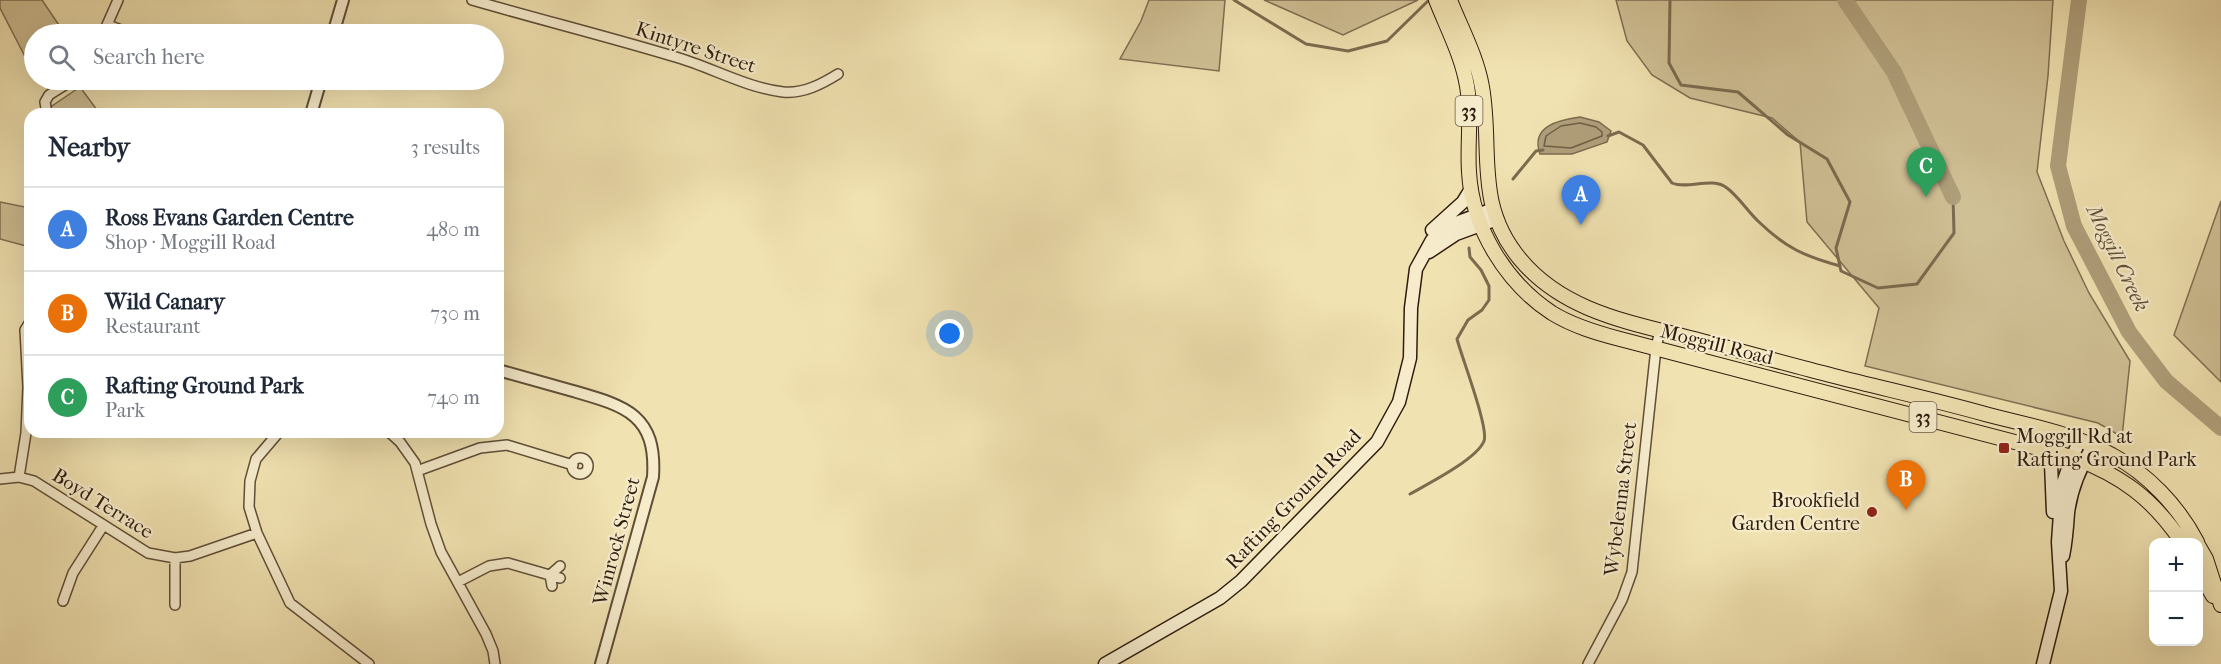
<!DOCTYPE html>
<html lang="en">
<head>
<meta charset="utf-8">
<style>
  body { margin:0; font-family:"IM FELL French Canon",serif; background:#f6f6f7; color:#1f2937 }
  .controls { position:absolute; right:18px; bottom:18px; display:grid; overflow:hidden; border-radius:12px; box-shadow:0 6px 24px #0002 }
  .controls button { width:54px; height:54px; display:grid; place-items:center; padding:0; border:0; border-bottom:2px solid #e0e1e3; background:#fff; color:#1f2937; font:30px sans-serif }
  .you { position:absolute; left:950px; top:334px; width:21px; height:21px; margin:-15px; border:4px solid #fff; border-radius:50%; background:#1a73e8; box-shadow:0 0 0 9px #1a73e833 }
  .badge { display:grid; place-items:center; width:39px; height:39px; border-radius:50%; background:#8f2418; color:#fff; font-size:20px; font-weight:700 }
  .pin { position:absolute; translate:-50% -50px; filter:drop-shadow(0 2px 3px #0008) }
  .pin::after { content:''; position:absolute; top:32px; width:21px; height:18px; background:inherit; clip-path:polygon(0 0,100% 0,50% 100%) }
  .list { margin:0; padding:0; list-style:none }
  h2 { display:flex; justify-content:space-between; align-items:center; height:78px; margin:0; padding:0 24px; font-size:26px }
  h2 small { font-size:20px; font-weight:400; color:#747a83 }
  .list li { display:grid; grid-template-columns:39px 1fr auto; gap:18px; align-items:center; box-sizing:border-box; height:84px; padding:0 24px; border-top:2px solid #e0e1e3 }
  .list b { display:block; font-size:22px; white-space:nowrap }
  .list p { margin:0; font-size:20px; white-space:nowrap; color:#747a83 }
  .list em { font-size:20px; font-style:normal; color:#747a83 }
  .icon { flex:none; width:33px; height:33px; fill:none; stroke:currentColor; stroke-width:2; stroke-linecap:round; stroke-linejoin:round }
  .map { position:relative; flex:none; width:2221px; height:664px; overflow:hidden }
  .search { position:absolute; background:#fff; box-shadow:0 6px 24px #0002; left:24px; top:24px; width:480px; height:66px; display:flex; align-items:center; gap:15px; box-sizing:border-box; padding:0 21px; border-radius:33px; color:#747a83; font-size:22px }
  .panel { position:absolute; background:#fff; box-shadow:0 6px 24px #0002; left:24px; top:108px; width:480px; height:330px; border-radius:18px }
  .map>svg:first-child { display:block }
</style>
</head>
<body>
<div class="map">
<svg width="2221" height="664" viewBox="0 0 2221 664">
  <rect width="100%" height="100%" fill="#f1e2b1"/>
  <filter id="stains"><feTurbulence type="fractalNoise" baseFrequency=".00333" numOctaves="4"/><feColorMatrix values="0 0 0 0 .2 0 0 0 0 .09 0 0 0 0 .02 0 0 0 .5 -.17"/></filter>
  <radialGradient id="worn" r=".72"><stop offset=".6" stop-color="#630" stop-opacity="0"/><stop offset="1" stop-color="#630" stop-opacity=".3"/></radialGradient>
  <path fill="#d0c095" stroke="#7f6e52" stroke-width="1.5" d="M 0,0 L 42,0 L 65,34 L 34,34 L 34,74 L 0,8 Z
    M 1149,0 L 1225,0 L 1219,71 L 1120,59 L 1141,21 Z
    M 1264,0 L 1418,0 L 1343,35 Z
    M 1616,0 L 2053,0 L 2048,76 L 2037,172 L 2064,241 L 2089,293 L 2130,361 L 2122,437 L 2098,423 L 1865,366 L 1879,308 L 1807,222 L 1800,142 L 1772,118 L 1690,98 L 1652,75 L 1627,41 Z
    M 80,87 L 100,114 L 51,114 L 49,108 Z
    M 2221,201 L 2221,382 L 2174,335 Z
    M 0,202 L 30,208 L 30,247 L 0,239 Z"/>
  <path fill="#af9f7a" stroke="#7b6b4f" stroke-width="1.5" d="M 1580,117 L 1599,122 L 1611,131 L 1607,142 L 1572,154 L 1540,154 C 1530,126 1559,120 1580,117 Z"/>
  <g fill="none" stroke-linecap="round" stroke-linejoin="round">
    <path stroke="#6e5e44" stroke-width="1.5" d="M 1580,123 L 1596,127 L 1602,132 L 1602,136 L 1571,148 L 1544,146 L 1546,136 L 1561,126 Z"/>
    <path stroke="#7b6b4f" stroke-width="3" d="M 1234,0 L 1306,44 L 1348,51 L 1387,41 L 1429,0
      M 1670,0 L 1669,63 L 1681,85 L 1738,92 L 1788,135 L 1827,159 L 1850,202 L 1836,248 L 1841,271 L 1878,288 L 1917,284 L 1954,233 L 1953,197
      M 1608,136 L 1619,132 L 1643,145 L 1672,183 C 1688,190 1712,176 1727,188 C 1739,197 1748,212 1759,222 C 1786,248 1804,256 1840,266
      M 1513,179 L 1536,151 L 1543,150
      M 1410,494 C 1428,484 1477,459 1484,441 C 1489,428 1462,358 1457,339 L 1468,320 L 1482,310 L 1489,300 L 1489,286 L 1481,270 L 1470,257 L 1469,248"/>
    <path stroke="#af9f7a" stroke-width="16" d="M 1845,0 L 1894,72 L 1953,197
      M 2079,0 L 2058,166 L 2074,226 L 2129,332 L 2166,381 L 2221,428"/>
    <g stroke="#5f4e37" stroke-width="12">
      <path id="minor" d="M 472,0 C 541,20 610,37 679,58 C 712,68 748,88 783,92 C 803,94 822,84 838,74
        M 108,25 L 132,34
        M 103,34 L 118,0
        M 47,114 L 45,102 L 49,95 L 73,80
        M 279,432 L 256,459 L 250,481 L 249,507 L 257,533 L 290,603 L 369,664
        M 389,432 L 400,442 L 415,463 L 431,524 L 441,552 L 486,634 L 493,651 L 495,664
        M572 466a8 8 0 1 1 16 0a8 8 0 1 1-16 0Z
        M 417,471 L 480,448 L 507,445 L 573,465
        M 19,477 L 26,433 L 28,387 L 25,330 L 30,322
        M 0,479 L 19,477 L 34,481 L 148,553 L 175,558 L 190,556 L 257,533
        M 458,582 L 489,566 L 508,563 L 560,578
        M 552,586 L 550,575 L 560,566
        M 63,601 L 73,573 L 103,526
        M 175,605 L 175,558
        M 1588,664 L 1622,600 L 1632,572 L 1656,348 L 1660,330"/>
    </g>
    <g stroke="#5f4e37" stroke-width="14">
      <path id="tertiary" d="M 333,34 L 343,0
        M 311,114 L 321,80
        M 498,370 C 523,377 548,384 573,391 C 625,406 657,414 653,477 L 601,664"/>
    </g>
    <g stroke="#2e1c0e" stroke-width="15">
      <path id="secondary" d="M 1432,230 L 1463,202 L 1471,189
        M 1429,252 L 1456,234 L 1497,219
        M 2038,448 L 2051,463 L 2053,512
        M 2063,556 C 2066,542 2067,528 2068,513 C 2071,489 2081,466 2093,446
        M 1105,664 L 1220,598 L 1241,581 L 1377,442 L 1399,402 L 1410,358 L 1411,308 L 1416,269 L 1432,240 L 1438,234 L 1453,224 L 1493,209
        M 2043,664 L 2061,591 L 2058,542 L 2062,486 L 2072,457 L 2080,440"/>
    </g>
    <g stroke="#2e1c0e" stroke-width="16">
      <path id="primary" d="M 1436,0 C 1447,28 1462,56 1467,86 C 1472,114 1467,144 1469,172 C 1472,228 1506,283 1552,313 C 1573,326 1597,333 1620,339 L 2072,457 C 2122,476 2152,498 2182,542
        M 1450,0 C 1461,28 1477,57 1482,87 C 1493,150 1474,204 1520,259 C 1563,311 1628,322 1690,338 C 1738,350 1786,364 1834,376 C 1885,389 1935,400 1985,414 C 2027,425 2073,433 2112,455 C 2147,473 2179,507 2197,542
        M 2198,545 L 2206,559 L 2221,605
        M 2198,570 L 2213,596"/>
    </g>
    <use href="#minor" stroke="#f6eccc" stroke-width="9"/>
    <use href="#tertiary" stroke="#f6eccc" stroke-width="10"/>
    <use href="#secondary" stroke="#f6eccc" stroke-width="12"/>
    <use href="#primary" stroke="#f1e2b1" stroke-width="14"/>
  </g>
  <g fill="#8f2418" stroke="#f6eccc" stroke-width="2">
    <rect x="1998" y="442" width="12" height="12" rx="3"/>
    <circle cx="1872" cy="512" r="6"/>
  </g>
  <g text-anchor="middle" stroke-width="4.5" stroke-linejoin="round" paint-order="stroke">
    <g fill="#f6eccc" stroke="#6a5a47" stroke-width="1.5">
      <rect x="1455.5" y="96" width="27" height="30" rx="4.5"/>
      <rect x="1909.5" y="402" width="27" height="30" rx="4.5"/>
    </g>
    <g font-size="18" font-weight="bold" fill="#2e1c0e">
      <text x="1469" y="117">33</text>
      <text x="1923" y="423">33</text>
    </g>
    <g font-size="20" fill="#2e1c0e" stroke="#f6eccc">
      <text transform="translate(696 47) rotate(18)" y="7">Kintyre Street</text>
      <text transform="translate(1717 344) rotate(14)" y="7">Moggill Road</text>
      <text transform="translate(1293 499) rotate(-46)" y="7">Rafting Ground Road</text>
      <text transform="translate(1620 499) rotate(-83)" y="7">Wybelenna Street</text>
      <text transform="translate(103 503) rotate(32)" y="7">Boyd Terrace</text>
      <text transform="translate(616 541) rotate(-75)" y="7">Winrock Street</text>
    </g>
    <g font-size="20" fill="#2e1c0e" stroke="#f6eccc" text-anchor="start">
      <text x="2016" y="443">Moggill Rd at<tspan x="2016" dy="23">Rafting Ground Park</tspan></text>
      <text x="1860" y="507" text-anchor="end">Brookfield<tspan x="1860" dy="23">Garden Centre</tspan></text>
    </g>
    <g font-size="21" font-style="italic" fill="#625039" stroke="#f6eccc">
      <text transform="translate(2118 258) rotate(64)" y="7">Moggill Creek</text>
    </g>
  </g>
  <rect width="100%" height="100%" filter="url(#stains)"/>
  <rect width="100%" height="100%" fill="url(#worn)"/>
</svg>
<div class="controls">
<button>+</button>
<button>−</button>
</div>
<div class="you"></div>
<div class="pin badge" style="left:1581px;top:225px;background:#3f7fe0">A</div>
<div class="pin badge" style="left:1906px;top:510px;background:#e8710a">B</div>
<div class="pin badge" style="left:1926px;top:197px;background:#2e9e5b">C</div>
<div class="search"><svg class="icon" aria-label="search" viewBox="0 0 24 24"><circle cx="10" cy="10" r="6"/><path d="M15 15l6 6"/></svg>Search here</div>
<section class="panel">
<h2>Nearby<small>3 results</small></h2>
<ul class="list">
<li><span class="badge" style="background:#3f7fe0">A</span><div><b>Ross Evans Garden Centre</b><p>Shop · Moggill Road</p></div><em>480 m</em></li>
<li><span class="badge" style="background:#e8710a">B</span><div><b>Wild Canary</b><p>Restaurant</p></div><em>730 m</em></li>
<li><span class="badge" style="background:#2e9e5b">C</span><div><b>Rafting Ground Park</b><p>Park</p></div><em>740 m</em></li>
</ul>
</section>
</div>
</body>
</html>
